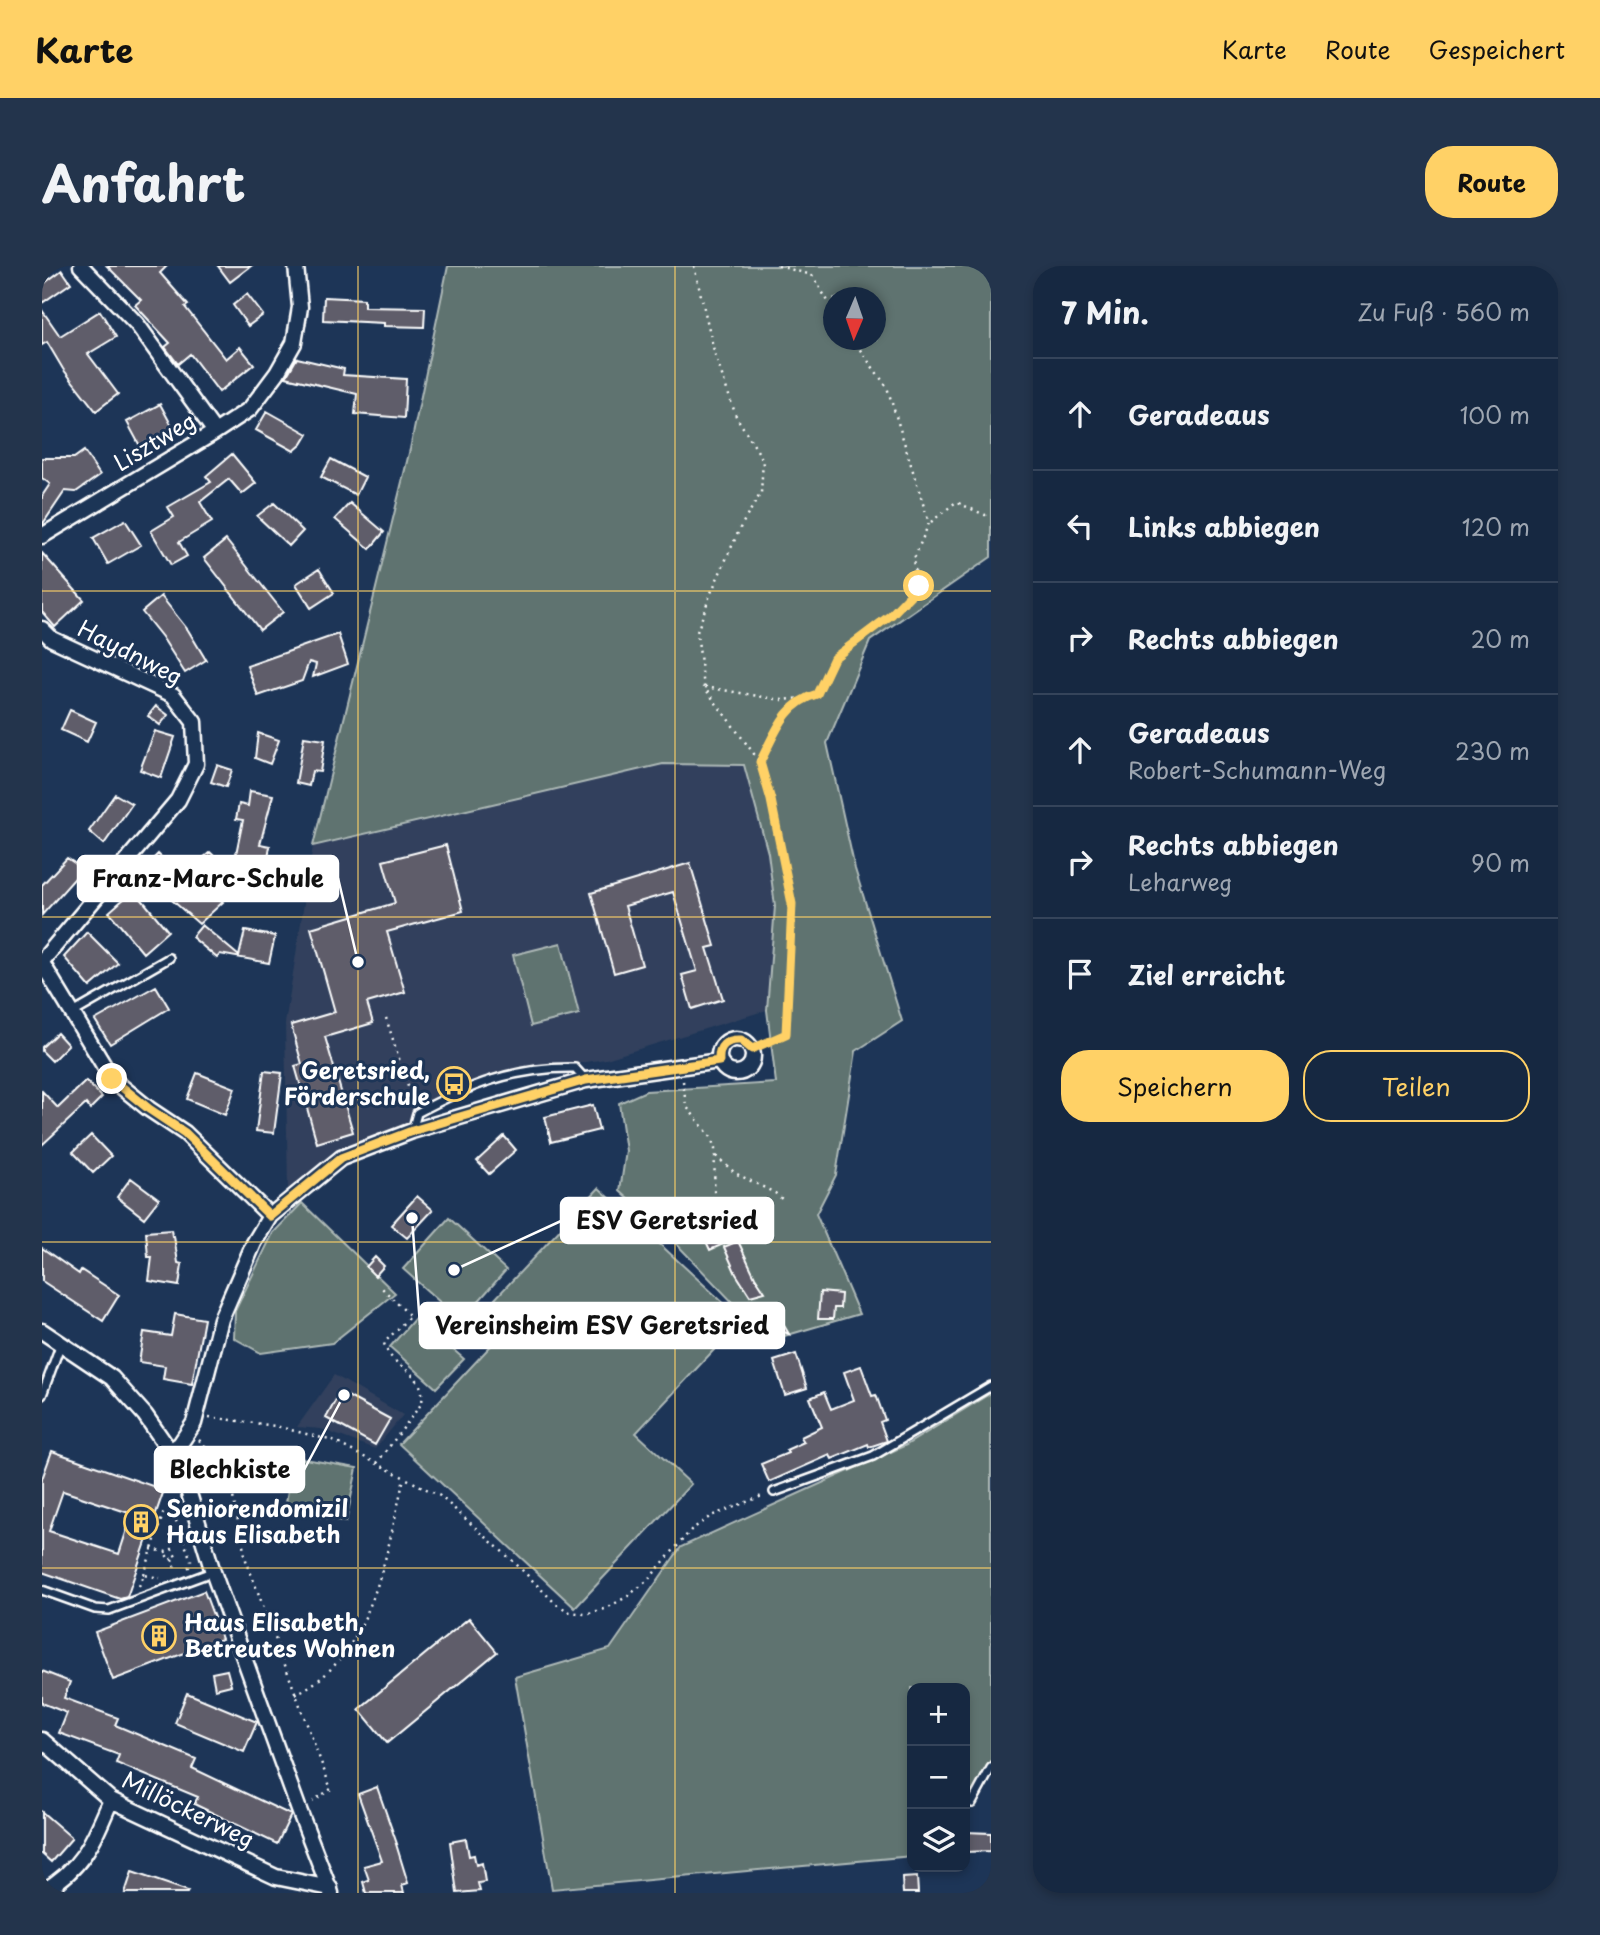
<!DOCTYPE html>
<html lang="de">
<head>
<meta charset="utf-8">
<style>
  body { margin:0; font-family:"Playpen Sans",sans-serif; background:#23344c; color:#f1f3f6 }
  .controls { position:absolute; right:21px; bottom:21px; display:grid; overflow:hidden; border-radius:14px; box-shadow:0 4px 10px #0003 }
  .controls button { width:63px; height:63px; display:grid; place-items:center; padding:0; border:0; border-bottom:2px solid #35445a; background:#162841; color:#f1f3f6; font:35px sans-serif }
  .compass { position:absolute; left:781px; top:21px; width:63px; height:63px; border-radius:50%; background:#162841; box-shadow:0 4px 10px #0003; rotate:182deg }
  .stop { position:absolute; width:21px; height:21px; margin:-16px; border:5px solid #ffd166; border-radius:50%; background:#fff }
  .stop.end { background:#ffd166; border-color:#fff; box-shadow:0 2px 7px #0008 }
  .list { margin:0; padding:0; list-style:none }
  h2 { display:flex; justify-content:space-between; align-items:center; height:91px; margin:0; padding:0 28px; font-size:30px }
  h2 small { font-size:23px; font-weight:400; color:#9ea6b1 }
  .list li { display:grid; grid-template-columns:46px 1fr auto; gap:21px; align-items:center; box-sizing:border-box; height:112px; padding:0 28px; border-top:2px solid #35445a }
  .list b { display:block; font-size:26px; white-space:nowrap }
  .list p { margin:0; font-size:23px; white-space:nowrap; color:#9ea6b1 }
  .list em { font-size:23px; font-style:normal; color:#9ea6b1 }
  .actions { display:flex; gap:14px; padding:21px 28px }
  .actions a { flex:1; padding:16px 0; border:2px solid #ffd166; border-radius:28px; text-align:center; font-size:24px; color:#ffd166 }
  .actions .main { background:#ffd166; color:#111 }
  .icon { flex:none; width:38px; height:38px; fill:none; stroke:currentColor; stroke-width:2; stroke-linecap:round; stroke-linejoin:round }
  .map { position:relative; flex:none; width:949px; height:1627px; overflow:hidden; border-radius:28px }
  header { display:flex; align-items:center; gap:42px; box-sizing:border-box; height:98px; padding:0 35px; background:#ffd166; color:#111 }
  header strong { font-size:33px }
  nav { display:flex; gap:38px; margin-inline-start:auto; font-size:24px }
  .intro { display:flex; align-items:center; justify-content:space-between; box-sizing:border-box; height:168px; padding:0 42px }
  h1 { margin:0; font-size:49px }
  .button { padding:18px 32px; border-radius:28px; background:#ffd166; color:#111; font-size:24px; font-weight:700 }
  main { display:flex; gap:42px; padding:0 42px }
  aside { flex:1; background:#162841; border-radius:28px; box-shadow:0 4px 10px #0003 }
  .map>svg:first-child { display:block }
</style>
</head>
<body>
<header>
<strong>Karte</strong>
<nav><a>Karte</a><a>Route</a><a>Gespeichert</a></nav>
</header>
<div class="intro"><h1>Anfahrt</h1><a class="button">Route</a></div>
<main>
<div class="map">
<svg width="949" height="1627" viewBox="0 0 949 1627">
  <rect width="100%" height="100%" fill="#1d3557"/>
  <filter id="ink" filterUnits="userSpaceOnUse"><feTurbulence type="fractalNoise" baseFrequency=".0143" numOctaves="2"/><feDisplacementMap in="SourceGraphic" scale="14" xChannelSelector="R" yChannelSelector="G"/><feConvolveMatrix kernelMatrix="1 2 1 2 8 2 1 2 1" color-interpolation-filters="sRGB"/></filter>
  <g filter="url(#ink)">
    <path fill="#31415d" d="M 621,498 L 702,499 L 726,587 L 733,640 L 725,744 L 564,793 L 465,808 L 375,847 L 370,865 L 299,892 L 246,924 L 243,758 L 271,580 Z
      M 292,1109 L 361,1149 L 333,1183 L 279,1163 L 255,1161 Z"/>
    <path fill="#5e736f" stroke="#aeb9b7" stroke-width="2" fill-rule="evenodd" d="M 406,0 L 949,0 L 949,291 L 828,375 L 785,477 L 813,603 L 860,755 L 814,785 L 794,909 L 774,948 L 817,1048 L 715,1078 L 701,1047 L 620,963 L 578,925 L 584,885 L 577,837 L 604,825 L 734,817 L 725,744 L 733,640 L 726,587 L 702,499 L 621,498 L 271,580 L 368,183 ZM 792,32 L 834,32 L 834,74 L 792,74 Z
      M 519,677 L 537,748 L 489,760 L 471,689 Z
      M 557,922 L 700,1054 L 594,1167 L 649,1218 L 533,1342 L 357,1178 L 472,1055 L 451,1035 Z
      M 260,937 L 353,1027 L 290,1077 L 219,1087 L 192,1072 L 193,1045 L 231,967 Z
      M 407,952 L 464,1004 L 419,1055 L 361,1003 Z
      M 374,1051 L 422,1093 L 394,1122 L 348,1081 Z
      M 949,1127 L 949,1495 L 923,1539 L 923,1422 L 870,1422 L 870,1590 L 510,1623 L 473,1411 L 568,1383 L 639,1281 L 864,1179 Z
      M 251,1191 L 315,1202 L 304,1256 L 243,1244 Z"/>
    <path fill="#5f5d6a" stroke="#fff" stroke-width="2" fill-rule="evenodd" d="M 65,0 L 125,0 L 118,7 L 146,39 L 143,41 L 184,93 L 198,81 L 212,98 L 177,126 L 148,88 L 136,98 L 123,81 L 128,77 L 93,39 L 99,34 Z
      M 176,0 L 209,0 L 188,16 Z
      M 20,4 L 29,17 L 0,37 L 0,19 Z
      M 205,28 L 221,49 L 206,60 L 191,39 Z
      M 282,31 L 322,33 L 322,41 L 383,42 L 382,61 L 342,60 L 342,57 L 281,54 Z
      M 0,44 L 18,70 L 58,45 L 74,71 L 46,88 L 76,128 L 54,145 L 21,103 L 5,76 L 0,79 Z
      M 255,92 L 302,103 L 301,109 L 364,113 L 362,152 L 313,148 L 315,128 L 244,111 Z
      M 118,138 L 131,162 L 98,180 L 85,156 Z
      M 225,145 L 266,168 L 260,178 L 252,185 L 214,164 Z
      M 42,185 L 58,209 L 34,226 L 23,225 L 0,259 L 0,230 L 8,218 L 0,212 L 0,192 L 32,192 Z
      M 190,188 L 214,217 L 200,228 L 187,213 L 158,236 L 170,256 L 137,276 L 145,290 L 129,299 L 109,265 L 132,251 L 126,241 L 169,216 L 164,210 Z
      M 289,193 L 323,211 L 314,229 L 279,211 Z
      M 232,237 L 261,265 L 247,280 L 215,250 Z
      M 308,237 L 342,266 L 328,283 L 293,253 Z
      M 83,254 L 99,279 L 66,298 L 51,272 Z
      M 184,274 L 241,346 L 218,364 L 162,292 Z
      M 0,287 L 42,334 L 13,361 L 0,346 Z
      M 277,303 L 292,327 L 269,342 L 254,318 Z
      M 119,330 L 146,364 L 164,394 L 143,407 L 120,371 L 100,346 Z
      M 296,368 L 306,398 L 271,411 L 274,398 L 267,396 L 260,415 L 216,430 L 205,400 Z
      M 114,440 L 126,449 L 118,459 L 106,450 Z
      M 28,444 L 54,456 L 45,476 L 19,464 Z
      M 113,465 L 133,471 L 119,512 L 98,504 Z
      M 216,467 L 237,474 L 228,498 L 213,492 Z
      M 262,471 L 283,474 L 278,506 L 270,505 L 267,520 L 254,517 Z
      M 175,499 L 190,504 L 184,521 L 169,516 Z
      M 208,525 L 231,529 L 218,578 L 228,580 L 221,620 L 153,608 L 181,636 L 157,658 L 106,613 L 113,605 L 106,598 L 116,588 L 127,599 L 134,592 L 146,605 L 168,586 L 190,607 L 201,554 L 194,553 L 197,538 L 206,540 Z
      M 73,528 L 90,538 L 62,578 L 47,565 Z
      M 404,579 L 421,645 L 345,666 L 363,726 L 325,737 L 331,757 L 283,771 L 311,866 L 275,877 L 253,800 L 260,798 L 249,759 L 293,746 L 269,662 L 353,637 L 341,595 Z
      M 25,592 L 41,603 L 0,649 L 0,619 Z
      M 648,597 L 673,680 L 665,682 L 681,733 L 650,743 L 640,709 L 655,705 L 631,626 L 583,640 L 600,699 L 572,707 L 549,627 Z
      M 92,624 L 126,665 L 101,687 L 67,646 Z
      M 160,659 L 197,690 L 203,665 L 233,670 L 227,697 L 178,688 L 175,692 L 150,671 Z
      M 45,666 L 76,697 L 48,721 L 22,691 Z
      M 114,720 L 127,742 L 68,778 L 53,754 Z
      M 15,767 L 26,779 L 10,795 L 0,785 L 0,781 Z
      M 222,805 L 240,807 L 232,867 L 214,865 Z
      M 155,807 L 193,822 L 183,849 L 145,833 Z
      M 44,815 L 60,831 L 48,843 L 44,838 L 0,879 L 0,825 L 16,842 Z
      M 551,839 L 557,864 L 509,876 L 503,851 Z
      M 49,869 L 69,890 L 51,907 L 31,886 Z
      M 462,870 L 474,884 L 447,908 L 435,895 Z
      M 89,912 L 117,933 L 102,952 L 75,931 Z
      M 375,930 L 391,944 L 365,972 L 349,959 Z
      M 677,951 L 688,975 L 668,984 L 657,960 Z
      M 129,964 L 130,970 L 132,970 L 136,997 L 140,998 L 137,1020 L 107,1015 L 110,991 L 106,991 L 104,966 Z
      M 696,975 L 713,1011 L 723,1026 L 708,1030 L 694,1008 L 682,981 Z
      M 0,982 L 37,1008 L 39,1004 L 77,1029 L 61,1055 L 0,1015 Z
      M 333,991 L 342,1000 L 333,1010 L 324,1001 Z
      M 778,1026 L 799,1028 L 798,1042 L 792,1042 L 791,1053 L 776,1053 Z
      M 724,1042 L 734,1046 L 747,1068 L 718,1057 Z
      M 133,1048 L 162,1053 L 150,1118 L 121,1113 L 123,1100 L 97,1096 L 102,1066 L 129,1070 Z
      M 754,1088 L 765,1122 L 743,1129 L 732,1095 Z
      M 819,1100 L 830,1130 L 834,1129 L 843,1154 L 838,1156 L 845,1175 L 827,1181 L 826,1178 L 790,1193 L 788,1189 L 727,1216 L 719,1198 L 746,1187 L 744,1184 L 762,1176 L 759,1171 L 780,1161 L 768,1132 L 782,1126 L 789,1143 L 812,1134 L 802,1106 Z
      M 298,1126 L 348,1153 L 333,1179 L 284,1152 Z
      M 10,1185 L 122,1224 L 85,1331 L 78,1333 L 0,1306 L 0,1213 ZM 21,1225 L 90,1248 L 77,1288 L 7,1265 Z
      M 162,1325 L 180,1373 L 71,1414 L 53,1366 Z
      M 427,1352 L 455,1386 L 345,1477 L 317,1443 Z
      M 185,1404 L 189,1419 L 173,1423 L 170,1407 Z
      M 0,1405 L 28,1416 L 22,1432 L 76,1452 L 73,1459 L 154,1493 L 150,1502 L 249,1549 L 235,1578 L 152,1538 L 156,1531 L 74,1497 L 77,1489 L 17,1467 L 25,1447 L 0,1437 Z
      M 145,1427 L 215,1456 L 202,1486 L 133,1457 Z
      M 335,1521 L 355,1578 L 354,1578 L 366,1617 L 360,1619 L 362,1627 L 324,1627 L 321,1616 L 327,1614 L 322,1600 L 340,1595 L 316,1528 Z
      M 0,1546 L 30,1572 L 9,1596 L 0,1588 Z
      M 923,1566 L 949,1567 L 949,1585 L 923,1586 Z
      M 424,1573 L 427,1590 L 432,1589 L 434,1599 L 440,1597 L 443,1616 L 436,1617 L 438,1625 L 415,1627 L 408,1576 Z
      M 90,1606 L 146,1625 L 145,1627 L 83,1627 Z
      M 875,1611 L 876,1627 L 861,1627 L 860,1612 Z"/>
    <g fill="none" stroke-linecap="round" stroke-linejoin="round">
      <g stroke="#fff" stroke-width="12">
        <path id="service" d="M 31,747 L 127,692
          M 370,865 L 375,847 C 427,819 473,801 533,802 L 544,814
          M 0,1129 L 19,1077
          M 732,1226 L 831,1190 L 949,1120
          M 0,1324 L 53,1343 L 67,1344 L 170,1306
          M 930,1537 L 949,1502"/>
      </g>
      <g stroke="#fff" stroke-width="19">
        <path id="minor" d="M 173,166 L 208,143 L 235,107 L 252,77 L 258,41 L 254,0
          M 0,270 L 173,166 L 95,58 L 39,0
          M 0,363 L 10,373 L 131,429 L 152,456 L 154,498 L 136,534 L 0,695
          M 0,697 L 70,813 L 107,843 L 143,867 L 228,950
          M677 790a17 17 0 1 1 34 0a17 17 0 1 1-34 0Z
          M 0,1065 L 70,1112 L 103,1149 L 128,1185 L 142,1211 L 171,1306 L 257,1544 L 289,1627
          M 128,1185 L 138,1178 L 152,1157 L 179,1053 L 212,977 L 228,950 L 299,892 L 370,865 L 544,814 L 677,795
          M 0,1474 L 69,1534 L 234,1611 L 288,1622
          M 0,1626 C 41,1602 51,1576 69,1534"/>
      </g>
      <path stroke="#fff" stroke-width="2.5" stroke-dasharray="2 5" stroke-linecap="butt" d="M 652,0 L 673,89 L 694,150 L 721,194 L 719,227 L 699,260 L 668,329 L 655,366 L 662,421 L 718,496 L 729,534 L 750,638 L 744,767 L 710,783
        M 736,0 L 770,9 L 792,45
        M 889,256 L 914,236 L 943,249 L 949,248
        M 663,421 L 740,434 L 760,432
        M 718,496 C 733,468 742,437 775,428 L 792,392 L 849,350 L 877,320 L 871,295 L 887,257 L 845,121 L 811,74
        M 344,752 L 371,836
        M 641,815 L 644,840 L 669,871 L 673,883 L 672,930 L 664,944
        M 674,890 L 693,907 L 733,927 L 741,934
        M 167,1151 L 234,1160 L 291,1175 L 398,1230 L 472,1296 L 514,1338 L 528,1346 L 543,1348 L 563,1343 L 586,1330 L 606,1314 L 649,1264 L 669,1250 L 720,1230
        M 157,1174 L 185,1202 L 204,1294 L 289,1523 L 271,1535
        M 335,1197 L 380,1137 C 384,1102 349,1105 342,1077 L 368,1050 L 340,1022
        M 109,1283 L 123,1286 L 130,1283 L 134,1291 L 127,1294 L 123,1286
        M 130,1293 L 134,1306
        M 102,1309 L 121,1248 L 127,1244 L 131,1247 L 149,1294 L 147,1301 L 144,1302
        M 97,1320 L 102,1309 L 118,1312
        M 253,1428 C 330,1394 345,1284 362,1212"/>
      <use href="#service" stroke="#1d3557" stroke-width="7"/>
      <use href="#minor" stroke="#1d3557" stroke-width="14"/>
    </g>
  </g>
  <g fill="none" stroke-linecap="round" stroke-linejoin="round" filter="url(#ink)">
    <path stroke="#ffd166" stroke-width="9" d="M 70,813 L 107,843 L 143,867 L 228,950 L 299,892 L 370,865 L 544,814 L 677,795 C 676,780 684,773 699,774 L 710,783 L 744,768 L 750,638 L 729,534 L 718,496 C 733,468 742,437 775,428 L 792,392 L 849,349 L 877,320"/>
  </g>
  <path fill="none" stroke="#ffd166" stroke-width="2" stroke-opacity="0.55" d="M 316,0 L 316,1627M 633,0 L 633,1627M 0,325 L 949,325M 0,651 L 949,651M 0,976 L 949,976M 0,1302 L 949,1302"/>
  <defs>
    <g id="bus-ring" transform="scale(1.75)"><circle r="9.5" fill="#1d3557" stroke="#ffd166" stroke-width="1.5"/><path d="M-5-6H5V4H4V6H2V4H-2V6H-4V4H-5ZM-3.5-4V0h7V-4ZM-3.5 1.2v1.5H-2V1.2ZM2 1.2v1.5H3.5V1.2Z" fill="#ffd166"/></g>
    <g id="building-ring" transform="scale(1.75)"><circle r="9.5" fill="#1d3557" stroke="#ffd166" stroke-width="1.5"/><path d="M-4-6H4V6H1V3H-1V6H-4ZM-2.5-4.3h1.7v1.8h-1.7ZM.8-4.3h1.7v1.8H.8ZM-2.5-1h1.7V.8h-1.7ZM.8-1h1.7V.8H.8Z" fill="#ffd166"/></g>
  </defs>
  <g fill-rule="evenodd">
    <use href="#bus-ring" x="412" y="818"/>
    <use href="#building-ring" x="99" y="1256"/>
    <use href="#building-ring" x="117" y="1370"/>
  </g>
  <g text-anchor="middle" stroke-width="6" stroke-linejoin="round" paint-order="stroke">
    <g font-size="23" fill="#fff" stroke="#1d3557">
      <text transform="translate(113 176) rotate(-31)" y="8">Lisztweg</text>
      <text transform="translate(88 387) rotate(27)" y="8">Haydnweg</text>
      <text transform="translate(146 1544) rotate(26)" y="8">Millöckerweg</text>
    </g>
    <g font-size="23" font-weight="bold" fill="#fff" stroke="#1d3557" text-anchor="start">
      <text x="388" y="813" text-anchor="end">Geretsried,<tspan x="388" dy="26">Förderschule</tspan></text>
      <text x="124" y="1251">Seniorendomizil<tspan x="124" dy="26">Haus Elisabeth</tspan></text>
      <text x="142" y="1365">Haus Elisabeth,<tspan x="142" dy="26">Betreutes Wohnen</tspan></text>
    </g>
  </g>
  <path fill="none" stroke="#fff" stroke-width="2.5" d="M316 696L296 612M412 1004L519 955M370 952L378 1059M302 1129L262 1204"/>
  <g fill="#fff" stroke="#1d3557" stroke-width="2.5">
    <circle cx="316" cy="696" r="7"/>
    <circle cx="412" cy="1004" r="7"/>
    <circle cx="370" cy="952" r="7"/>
    <circle cx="302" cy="1129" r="7"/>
  </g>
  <g fill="#fff" stroke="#fff" stroke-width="2.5">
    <rect x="36" y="590" width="260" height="45" rx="7"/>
    <rect x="519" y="932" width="212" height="45" rx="7"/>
    <rect x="378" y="1037" width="364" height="45" rx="7"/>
    <rect x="113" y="1181" width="149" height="45" rx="7"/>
  </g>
  <g font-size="24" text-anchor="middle" font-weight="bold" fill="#111">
    <text x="166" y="621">Franz-Marc-Schule</text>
    <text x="625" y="963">ESV Geretsried</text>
    <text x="560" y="1068">Vereinsheim ESV Geretsried</text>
    <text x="188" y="1212">Blechkiste</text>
  </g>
</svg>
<div class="controls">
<button>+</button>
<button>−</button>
<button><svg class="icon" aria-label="layers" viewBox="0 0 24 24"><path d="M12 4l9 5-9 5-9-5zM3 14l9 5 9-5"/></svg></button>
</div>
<svg class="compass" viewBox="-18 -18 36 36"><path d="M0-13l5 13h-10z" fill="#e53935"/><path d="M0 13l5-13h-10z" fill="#9ea6b1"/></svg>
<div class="stop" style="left:877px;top:320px"></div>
<div class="stop end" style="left:70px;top:813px"></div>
</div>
<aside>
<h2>7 Min.<small>Zu Fuß · 560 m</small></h2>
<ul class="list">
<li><svg class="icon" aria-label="ahead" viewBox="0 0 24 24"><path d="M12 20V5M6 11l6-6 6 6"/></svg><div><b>Geradeaus</b></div><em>100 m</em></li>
<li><svg class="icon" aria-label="left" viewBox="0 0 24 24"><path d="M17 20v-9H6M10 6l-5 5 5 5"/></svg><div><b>Links abbiegen</b></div><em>120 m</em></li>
<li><svg class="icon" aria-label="right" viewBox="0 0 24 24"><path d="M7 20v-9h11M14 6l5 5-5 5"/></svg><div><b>Rechts abbiegen</b></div><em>20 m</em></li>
<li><svg class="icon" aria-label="ahead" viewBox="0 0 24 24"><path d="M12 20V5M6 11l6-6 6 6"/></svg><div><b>Geradeaus</b><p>Robert-Schumann-Weg</p></div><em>230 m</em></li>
<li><svg class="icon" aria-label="right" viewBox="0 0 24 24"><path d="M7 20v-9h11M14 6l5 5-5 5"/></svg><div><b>Rechts abbiegen</b><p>Leharweg</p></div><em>90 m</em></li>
<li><svg class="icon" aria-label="arrive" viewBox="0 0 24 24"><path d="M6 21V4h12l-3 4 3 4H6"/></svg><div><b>Ziel erreicht</b></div></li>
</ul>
<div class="actions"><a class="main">Speichern</a><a>Teilen</a></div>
</aside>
</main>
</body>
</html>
